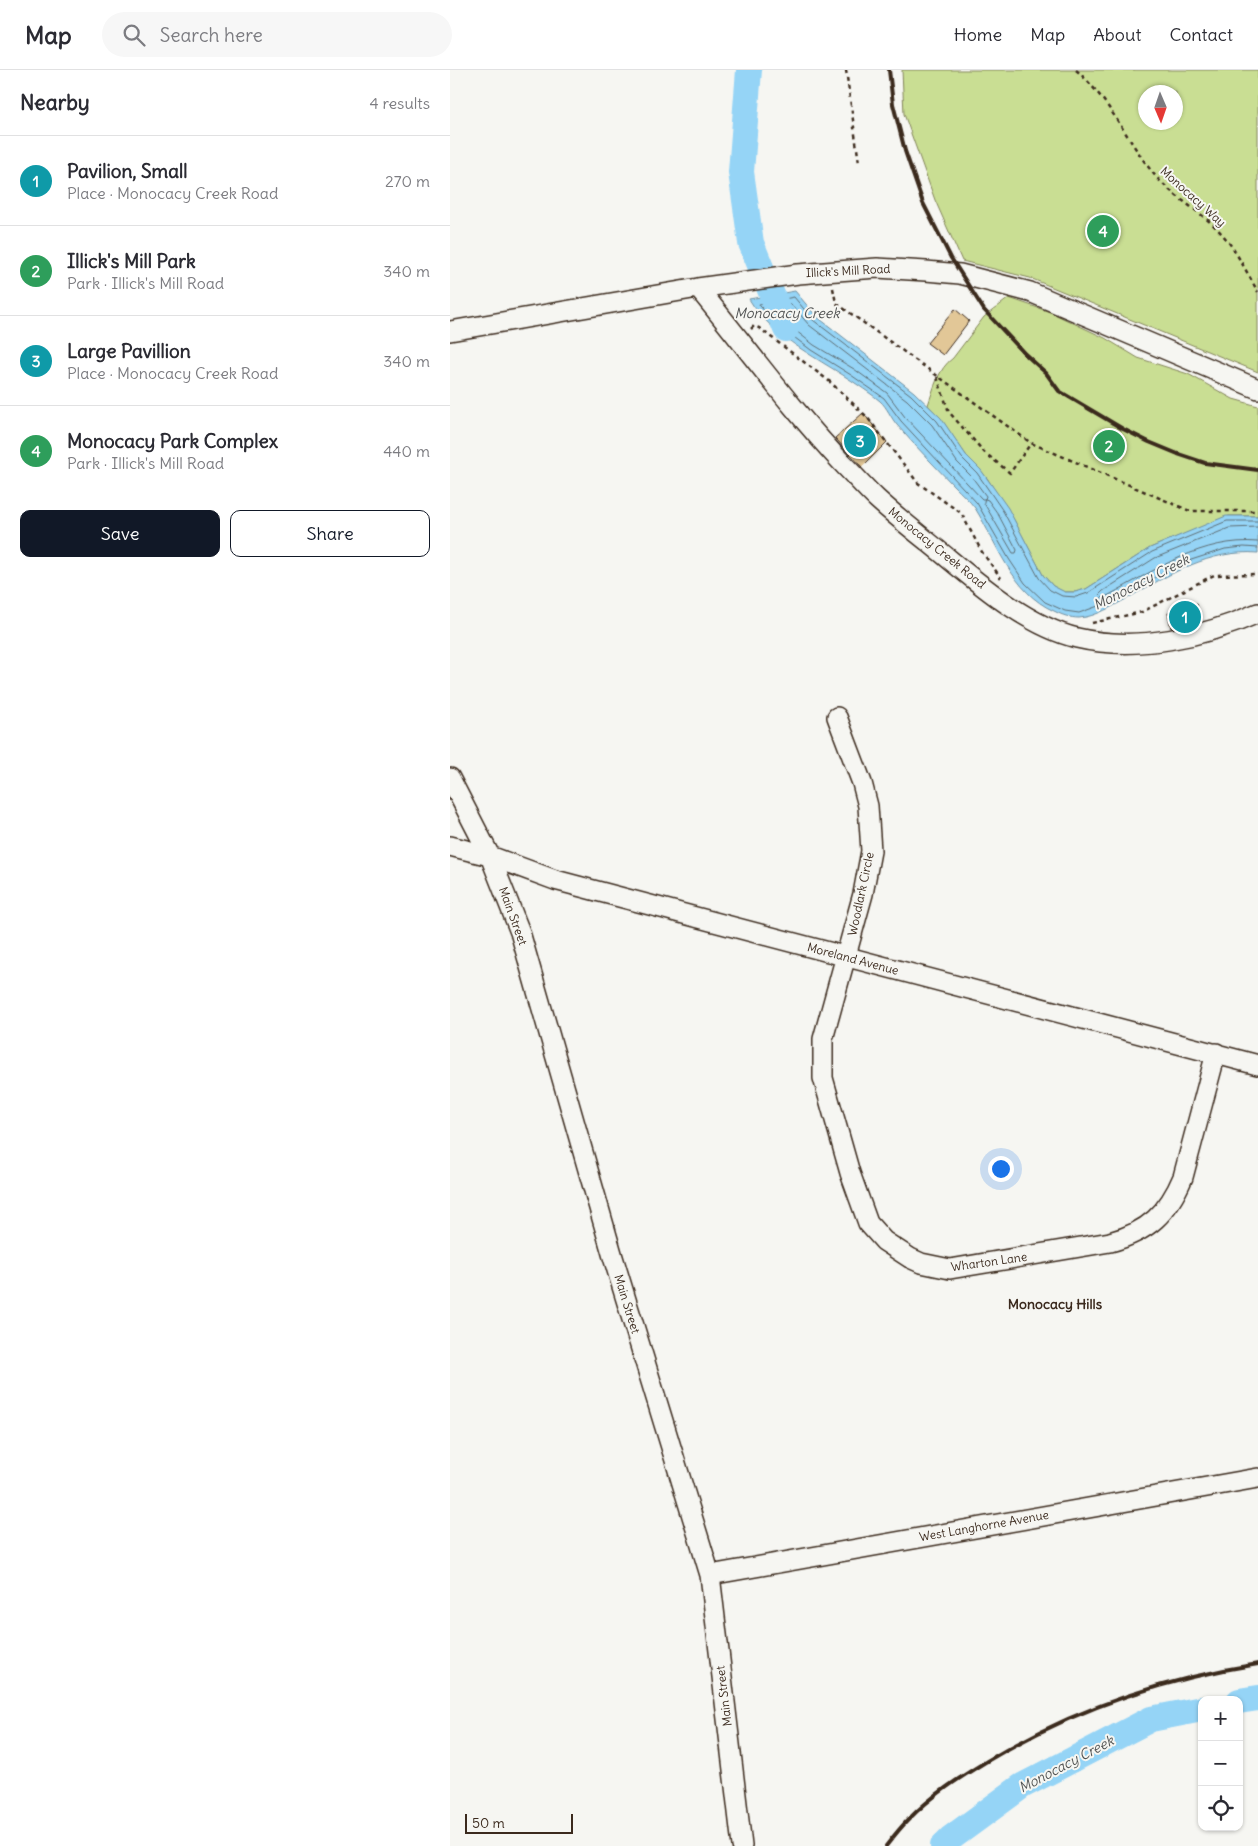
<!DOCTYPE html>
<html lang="en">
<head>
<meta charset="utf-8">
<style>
  body { margin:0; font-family:Delius,sans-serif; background:#f7f7f7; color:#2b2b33 }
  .controls { position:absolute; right:15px; bottom:15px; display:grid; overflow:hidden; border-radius:10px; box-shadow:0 1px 4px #0004 }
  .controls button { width:45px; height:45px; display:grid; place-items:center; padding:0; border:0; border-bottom:1px solid #e1e1e2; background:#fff; color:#2b2b33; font:25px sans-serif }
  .compass { position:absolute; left:688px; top:15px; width:45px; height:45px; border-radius:50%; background:#fff; box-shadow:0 1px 4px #0004; rotate:178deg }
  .scale { position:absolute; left:15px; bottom:12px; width:108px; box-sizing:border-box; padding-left:5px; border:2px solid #3b2a1e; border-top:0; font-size:14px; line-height:18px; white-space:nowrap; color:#3b2a1e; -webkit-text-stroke:4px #f6f6f2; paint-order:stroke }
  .you { position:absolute; left:550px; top:1098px; width:18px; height:18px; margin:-12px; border:4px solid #fff; border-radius:50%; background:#1a73e8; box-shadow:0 0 0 8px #1a73e833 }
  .badge { display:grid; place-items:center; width:32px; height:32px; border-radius:50%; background:#111827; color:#fff; font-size:16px; font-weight:700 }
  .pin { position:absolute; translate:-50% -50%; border:2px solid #fff; box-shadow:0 1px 5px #0006 }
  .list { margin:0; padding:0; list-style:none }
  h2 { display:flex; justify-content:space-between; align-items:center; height:65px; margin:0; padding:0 20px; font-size:21px }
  h2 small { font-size:16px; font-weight:400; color:#7c7c81 }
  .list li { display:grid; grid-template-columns:32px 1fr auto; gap:15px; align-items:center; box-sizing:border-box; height:90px; padding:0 20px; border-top:1px solid #e1e1e2 }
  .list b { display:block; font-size:19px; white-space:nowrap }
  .list p { margin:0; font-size:16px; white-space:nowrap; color:#7c7c81 }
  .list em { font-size:16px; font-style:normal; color:#7c7c81 }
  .actions { display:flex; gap:10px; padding:15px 20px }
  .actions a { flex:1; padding:11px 0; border:1px solid #111827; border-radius:10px; text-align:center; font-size:18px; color:#111827 }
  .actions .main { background:#111827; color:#fff }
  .icon { flex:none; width:28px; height:28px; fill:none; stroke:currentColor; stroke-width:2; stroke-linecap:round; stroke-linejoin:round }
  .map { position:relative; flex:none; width:808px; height:1776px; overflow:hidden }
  header { display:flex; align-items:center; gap:30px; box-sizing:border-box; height:70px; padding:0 25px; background:#fff; border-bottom:1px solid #e1e1e2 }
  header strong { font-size:24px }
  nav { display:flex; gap:28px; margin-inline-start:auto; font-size:18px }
  .search { width:350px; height:45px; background:#f7f7f7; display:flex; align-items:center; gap:12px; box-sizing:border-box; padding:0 18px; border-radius:28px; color:#7c7c81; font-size:19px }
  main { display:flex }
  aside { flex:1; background:#fff }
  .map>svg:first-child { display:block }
</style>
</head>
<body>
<header>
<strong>Map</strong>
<div class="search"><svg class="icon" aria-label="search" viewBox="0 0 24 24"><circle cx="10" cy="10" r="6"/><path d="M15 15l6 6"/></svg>Search here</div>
<nav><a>Home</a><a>Map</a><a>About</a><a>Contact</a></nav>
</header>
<main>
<aside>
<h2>Nearby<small>4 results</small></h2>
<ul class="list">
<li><span class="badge" style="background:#0f9aa8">1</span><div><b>Pavilion, Small</b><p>Place · Monocacy Creek Road</p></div><em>270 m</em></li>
<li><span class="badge" style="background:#2e9e5b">2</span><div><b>Illick's Mill Park</b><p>Park · Illick's Mill Road</p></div><em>340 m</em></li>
<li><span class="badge" style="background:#0f9aa8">3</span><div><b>Large Pavillion</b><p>Place · Monocacy Creek Road</p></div><em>340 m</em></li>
<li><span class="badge" style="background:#2e9e5b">4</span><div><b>Monocacy Park Complex</b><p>Park · Illick's Mill Road</p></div><em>440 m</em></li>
</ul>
<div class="actions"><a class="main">Save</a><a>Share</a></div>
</aside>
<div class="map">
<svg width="808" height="1776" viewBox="0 0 808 1776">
  <rect width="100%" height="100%" fill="#f6f6f2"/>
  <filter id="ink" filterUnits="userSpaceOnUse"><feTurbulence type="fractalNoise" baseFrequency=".02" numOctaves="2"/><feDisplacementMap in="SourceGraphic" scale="10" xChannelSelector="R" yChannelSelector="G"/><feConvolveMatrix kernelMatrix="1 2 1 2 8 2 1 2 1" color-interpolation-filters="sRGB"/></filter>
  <g filter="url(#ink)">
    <path fill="#c9de93" stroke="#828458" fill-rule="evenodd" d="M 452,0 L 808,0 L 808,302 L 580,208 L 512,191 L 485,130 L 454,44 ZM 696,22 L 726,22 L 726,52 L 696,52 Z
      M 559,228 L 600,242 L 655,268 L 688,288 L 738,304 L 783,329 L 808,336 L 808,446 L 779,446 L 700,478 L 636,519 L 625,522 L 614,522 L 603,516 L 593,505 L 564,450 L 537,408 L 516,385 L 493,352 L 478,335 C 484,318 488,299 503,288 L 534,247 Z"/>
    <path fill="#95d4f6" stroke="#7190a0" d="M 345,221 L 366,246 L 464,322 L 491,348 L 516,385 L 531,400 L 558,438 L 593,505 L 603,516 L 615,522 L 625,522 L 636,519 L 700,478 L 776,446 L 808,446 L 808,483 C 760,479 718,505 678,528 C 664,535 646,547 629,548 C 620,548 612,545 604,541 C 562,522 548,475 525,438 C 519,430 511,423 504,416 C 485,396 465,376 447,355 C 441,348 437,337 430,331 C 423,325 415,320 408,315 C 372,290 322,268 299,229 Z"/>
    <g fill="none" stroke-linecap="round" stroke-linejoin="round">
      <path stroke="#5f6e74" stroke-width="1" d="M 341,234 L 359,255 L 457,330 L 482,355 L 507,392 L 522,407 L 536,426 L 535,429 L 532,429 L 455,347 L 437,323 L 404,299 L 364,275 L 332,250 L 322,239 L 324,236 Z
        M 535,429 L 538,430 L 548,444 L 567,480 L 566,483 L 563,483 L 534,433 Z
        M 808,451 L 777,451 L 702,482 L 638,523 L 626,527 L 612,526 L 600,520 L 589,508 L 553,441 L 527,403 L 512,388 L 487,351 L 461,325 L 363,250 L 344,227 L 309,234 L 310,236 L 328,255 L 361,280 L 401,305 L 434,328 L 451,351 L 527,433 L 559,489 L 575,513 L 595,532 L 615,541 L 629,543 L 662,531 L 732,493 L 775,479 L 794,477 L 808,478
        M 808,457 L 779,458 L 705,488 L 653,521 L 646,528 L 649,529 L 659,525 C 705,500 753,467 808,472"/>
      <path stroke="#95d4f6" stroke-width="26" d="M 299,0 L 291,102 L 301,173 L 336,259
        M 789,1631 L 808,1628
        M 493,1776 L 501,1768 L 572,1716 L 701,1649 L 752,1639"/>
    </g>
    <path fill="#e2c797" stroke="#3b2a1e" d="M 505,239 L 519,251 L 493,285 L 477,273 Z
      M 413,343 L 437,372 L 412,397 L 385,368 Z
      M 747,534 L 751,551 L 721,558 L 718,543 Z"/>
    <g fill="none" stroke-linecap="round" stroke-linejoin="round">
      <g stroke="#3b2a1e" stroke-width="22">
        <path id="minor" d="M 248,218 C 297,278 342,340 395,396 C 406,407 416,419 427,429 C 450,450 475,469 499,489 C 535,519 581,557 627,568 C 686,582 754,567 808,543
          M 0,261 L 248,218 L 348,204 L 427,198 L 476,201 L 510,204 L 580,222 L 808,319
          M 387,647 L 412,713 L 418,736 L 421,781 L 413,824 L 373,969 L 373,1008 L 400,1103 L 418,1153 L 434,1171 L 460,1188 L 471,1193 L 500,1199 L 660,1172 C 698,1162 718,1143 733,1107 L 766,983
          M 0,708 L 40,786 L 70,862 L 163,1187 L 260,1505 L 292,1776
          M 0,776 L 40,786 L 105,810 L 808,995
          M 260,1505 L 808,1408"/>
      </g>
      <path stroke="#3b2a1e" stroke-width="2.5" stroke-dasharray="4 4" stroke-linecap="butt" d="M 396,0 L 409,93
        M 626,0 C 659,29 677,70 703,103 C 723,128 752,141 772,164 C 786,180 797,203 808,222
        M 383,218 L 386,233 L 581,373 L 740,441 L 808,441
        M 301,259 L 304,256 L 309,258 L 379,311 L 417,347 L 468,413 L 511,443 L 532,482 L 551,508
        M 487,307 L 499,342 L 534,382 L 560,403 L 581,373
        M 642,553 L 692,542 L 764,505 L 808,504"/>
      <use href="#minor" stroke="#f6f6f2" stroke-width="19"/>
      <path stroke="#3b2a1e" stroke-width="4" d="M 439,0 L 443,34 L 455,81 L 473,133 L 501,188 L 534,240 L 575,284 L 596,303 L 609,321 L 673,359 L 699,372 L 728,384 L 755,393 L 808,400
        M 436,1776 C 443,1767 450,1758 458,1750 C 481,1726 509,1708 537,1691 C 620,1641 712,1609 808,1594"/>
    </g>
  </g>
  <g text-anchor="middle" stroke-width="4" stroke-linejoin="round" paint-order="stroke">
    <g font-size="12" fill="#3b2a1e" stroke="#f6f6f2">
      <text transform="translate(743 127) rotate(42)" y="4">Monocacy Way</text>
      <text transform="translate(398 201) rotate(-3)" y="4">Illick's Mill Road</text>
      <text transform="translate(487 478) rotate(39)" y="4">Monocacy Creek Road</text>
      <text transform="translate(411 824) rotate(-78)" y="4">Woodlark Circle</text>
      <text transform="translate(63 846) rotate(70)" y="4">Main Street</text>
      <text transform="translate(403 889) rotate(15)" y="4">Moreland Avenue</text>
      <text transform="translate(539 1192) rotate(-8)" y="4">Wharton Lane</text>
      <text transform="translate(177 1234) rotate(73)" y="4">Main Street</text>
      <text transform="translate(534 1456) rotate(-10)" y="4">West Langhorne Avenue</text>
      <text transform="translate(274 1626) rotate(-97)" y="4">Main Street</text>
    </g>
    <g font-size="14" font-style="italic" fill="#525454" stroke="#f6f6f2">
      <text x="337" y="248">Monocacy Creek</text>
      <text transform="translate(691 512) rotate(-27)" y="5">Monocacy Creek</text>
      <text transform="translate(616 1694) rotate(-28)" y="5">Monocacy Creek</text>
    </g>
    <g font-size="14" font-weight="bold" fill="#3b2a1e" stroke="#f6f6f2">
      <text x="605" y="1239">Monocacy Hills</text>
    </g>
  </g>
</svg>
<div class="controls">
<button>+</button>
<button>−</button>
<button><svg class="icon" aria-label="locate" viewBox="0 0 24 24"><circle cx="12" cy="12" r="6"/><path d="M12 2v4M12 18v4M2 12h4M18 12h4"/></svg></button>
</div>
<svg class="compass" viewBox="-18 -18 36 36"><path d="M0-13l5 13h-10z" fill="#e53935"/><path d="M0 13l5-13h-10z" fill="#7c7c81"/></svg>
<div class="scale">50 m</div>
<div class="you"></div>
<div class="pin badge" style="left:735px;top:547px;background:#0f9aa8">1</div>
<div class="pin badge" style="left:659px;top:376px;background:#2e9e5b">2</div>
<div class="pin badge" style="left:410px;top:371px;background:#0f9aa8">3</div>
<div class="pin badge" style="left:653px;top:161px;background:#2e9e5b">4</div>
</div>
</main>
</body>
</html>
